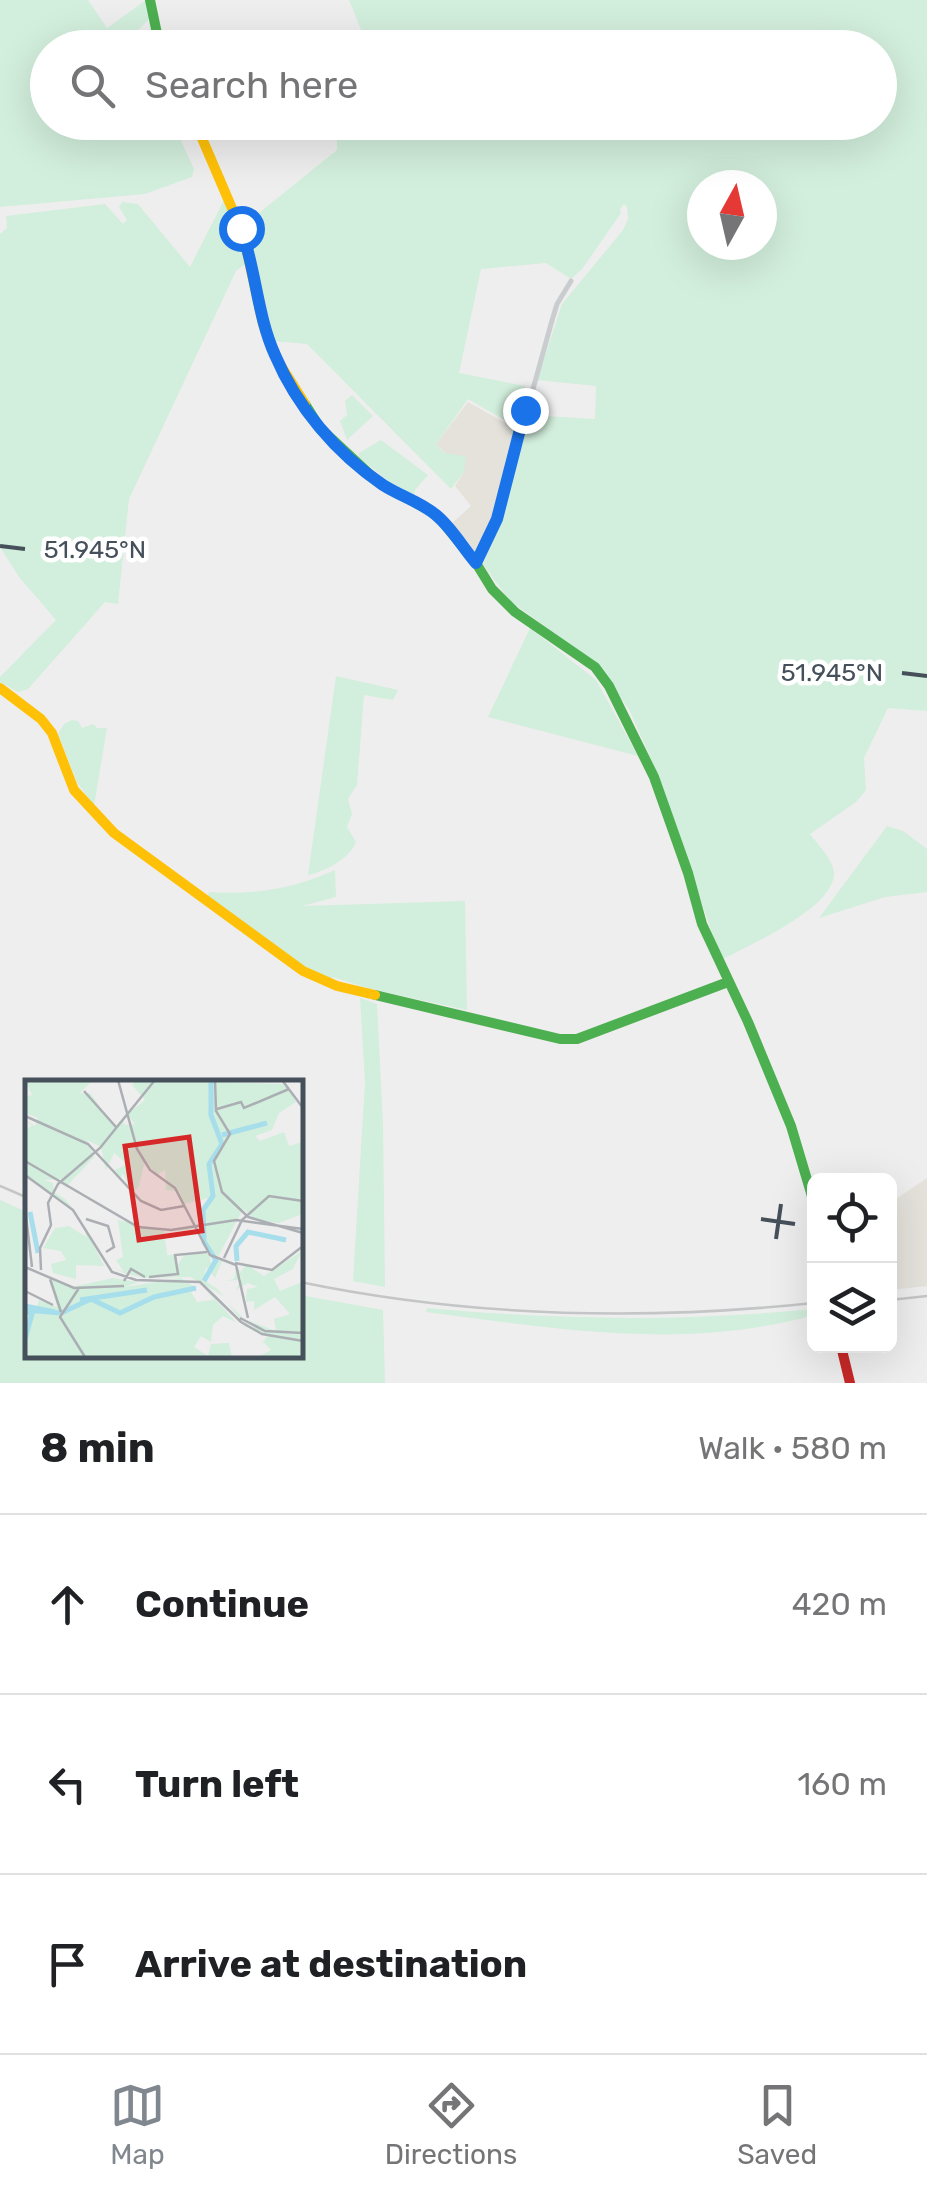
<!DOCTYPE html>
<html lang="en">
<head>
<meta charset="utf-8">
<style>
  body { margin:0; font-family:Rubik,sans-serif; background:#f6f6f6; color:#202124 }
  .controls { position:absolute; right:30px; bottom:30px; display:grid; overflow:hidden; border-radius:15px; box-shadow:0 10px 40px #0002 }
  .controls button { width:90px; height:90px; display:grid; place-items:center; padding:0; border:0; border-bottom:2px solid #e0e0e0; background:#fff; color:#202124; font:50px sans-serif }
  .compass { position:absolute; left:687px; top:170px; width:90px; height:90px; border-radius:50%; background:#fff; box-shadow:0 10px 40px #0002; rotate:8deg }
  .stop { position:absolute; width:30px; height:30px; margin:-22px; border:8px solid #1a73e8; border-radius:50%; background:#fff }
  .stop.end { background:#1a73e8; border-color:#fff; box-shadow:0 2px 10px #0008 }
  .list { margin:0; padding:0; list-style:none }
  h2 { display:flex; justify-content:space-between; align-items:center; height:130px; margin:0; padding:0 40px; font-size:42px }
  h2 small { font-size:32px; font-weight:400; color:#757577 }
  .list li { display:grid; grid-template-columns:65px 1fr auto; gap:30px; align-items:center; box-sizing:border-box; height:180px; padding:0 40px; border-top:2px solid #e0e0e0 }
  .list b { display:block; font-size:38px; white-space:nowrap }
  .list em { font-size:32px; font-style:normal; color:#757577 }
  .icon { flex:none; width:55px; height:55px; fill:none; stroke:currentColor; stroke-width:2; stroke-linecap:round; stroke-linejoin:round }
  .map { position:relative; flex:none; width:927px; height:1383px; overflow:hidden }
  .search { position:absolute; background:#fff; box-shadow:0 10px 40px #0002; left:30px; right:30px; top:30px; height:110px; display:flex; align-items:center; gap:25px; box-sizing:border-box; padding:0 35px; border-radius:55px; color:#757577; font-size:38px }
  .sheet { height:670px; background:#fff }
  nav { display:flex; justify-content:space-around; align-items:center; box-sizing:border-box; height:140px; border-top:2px solid #e0e0e0; background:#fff; font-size:28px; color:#757577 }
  nav a { display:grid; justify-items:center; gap:5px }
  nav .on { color:#80878e }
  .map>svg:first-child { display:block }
</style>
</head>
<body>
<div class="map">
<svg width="927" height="1383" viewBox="0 0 927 1383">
  <rect width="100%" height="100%" fill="#efeeee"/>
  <path fill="#e4e2db" d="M 468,402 L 516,429 L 495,517 L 477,557 L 451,524 L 471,506 L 455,486 L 464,472 L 436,444 Z
    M 927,1178 L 927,1286 L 890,1290 L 890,1203 Z"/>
  <path fill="#d2eedc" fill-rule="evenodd" d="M 0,0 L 88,0 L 107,28 L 146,0 L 150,18 L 129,40 L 140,42 L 145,47 L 48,48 L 48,122 L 173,123 L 194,169 L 192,177 L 145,194 L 0,207 Z
    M 349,0 L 927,0 L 927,711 L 888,708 L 864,758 L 866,790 L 856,802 L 810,834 C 818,845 835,861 834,875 C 831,910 749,945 721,960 L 662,784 L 629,709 L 594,663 L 509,600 L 483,564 L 504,511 L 530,415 L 595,419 L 596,386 L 537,380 L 562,304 L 623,230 L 628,219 L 627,207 L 624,204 L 620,209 L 621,213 L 582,269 L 571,279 L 546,263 L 481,269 L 459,373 L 525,386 L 525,392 L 515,426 L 468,399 L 436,444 L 444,453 L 466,456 L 464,472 L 451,489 L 307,344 L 273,341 L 243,226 L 337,150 L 337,141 L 316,123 L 880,122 L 880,48 L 368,47 ZM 702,185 L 762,185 L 762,245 L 702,245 Z
    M 227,194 L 250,260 L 236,271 L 129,499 L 118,604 L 105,602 L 28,689 L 18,692 L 0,682 L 0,677 L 56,620 L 19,577 L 0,547 L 0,234 L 7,228 L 6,216 L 105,204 L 123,224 L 127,220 L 119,207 L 122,202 L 138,204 L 190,267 Z
    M 352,395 L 373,416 L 347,440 L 340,421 L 347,415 L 345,401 Z
    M 381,440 L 428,475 L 415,490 L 414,496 L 395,487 L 359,457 L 359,453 Z
    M 530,628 L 596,680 L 638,756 L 488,717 Z
    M 336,676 L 398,690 L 393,700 L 364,695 L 357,785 L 348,799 L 352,814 L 347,827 L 356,842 C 349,859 326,871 308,875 Z
    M 72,720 L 78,721 L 82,728 L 93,724 L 97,728 L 107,728 L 94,806 L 77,782 L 58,734 L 64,724 Z
    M 887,826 L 903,831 L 927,849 L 927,892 L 885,897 L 819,918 Z
    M 335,870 L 336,897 L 302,906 L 465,901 L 467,1010 L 370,989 L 333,977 L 332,981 L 284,955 L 207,897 L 209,892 C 255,895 293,889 335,870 Z
    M 360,998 L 377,1004 L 383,1124 L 385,1287 L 353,1281 L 365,1082 Z
    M 0,1200 L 27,1212 L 28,1356 L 300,1356 L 300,1295 L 383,1310 L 385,1383 L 0,1383 Z
    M 427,1308 C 561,1320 681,1322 814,1309 L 814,1315 C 687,1351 555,1329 426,1312 Z"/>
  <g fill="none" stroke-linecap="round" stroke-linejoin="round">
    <path stroke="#cacdcf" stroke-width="5" d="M 476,563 L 497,519 L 551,324 L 557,304 L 571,281"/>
    <path stroke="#4caf50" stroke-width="10" d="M 150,0 L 160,48
      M 305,404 L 320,428 L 377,481 L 437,515 L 476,563 L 492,589 L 515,612 L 595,667 L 609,686 L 654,777 L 688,873 L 702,924 L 748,1022 L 791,1126 L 814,1203
      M 375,995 L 560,1039 L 577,1039 L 728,982"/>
    <path stroke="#ffc107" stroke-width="10" d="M 195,122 L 243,234 L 263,324 L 276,358 L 305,404
      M 0,688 L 41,719 L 52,733 L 74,790 L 114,833 L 303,971 L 337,986 L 375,995"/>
    <path stroke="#c62828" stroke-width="10" d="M 841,1346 L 850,1383"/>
    <path stroke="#c4c5c7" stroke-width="2.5" d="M 0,1186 L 28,1198
      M 300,1282 C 469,1317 643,1321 814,1303
      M 890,1300 L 927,1296"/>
  </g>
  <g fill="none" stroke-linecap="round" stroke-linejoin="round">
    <path stroke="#1a73e8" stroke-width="12" d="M 241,228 C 256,270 257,315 275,355 C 297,407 336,453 383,485 C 400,496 421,502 436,515 C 452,528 463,548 476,563 L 497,519 L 525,410"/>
  </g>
  <path fill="none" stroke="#45505a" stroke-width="4" d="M 0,546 L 25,549M 902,673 L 927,676M 761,1219 L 795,1224M 776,1239 L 781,1204"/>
  <g transform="translate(25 1080)">
    <rect width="278" height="278" fill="#efeeee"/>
    <path d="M 0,0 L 68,0 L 55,13 L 65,13 L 90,47 L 97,39 L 100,45 L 110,44 L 102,34 L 120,20 L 107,5 L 111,0 L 260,4 L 271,22 L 254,33 L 247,50 L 230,56 L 235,61 L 259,52 L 264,66 L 277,62 L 277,118 L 271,119 L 277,121 L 277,134 L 254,143 L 230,140 L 218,129 L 193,177 L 177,164 L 178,146 L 161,150 L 142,151 L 178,145 L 175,130 L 184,118 L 159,124 L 152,111 L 141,110 L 140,90 L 132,95 L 120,81 L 114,106 L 108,113 L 98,94 L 95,98 L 88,91 L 102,84 L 89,73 L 81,90 L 76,67 L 62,60 L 69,77 L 41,107 L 36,99 L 19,100 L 28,103 L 29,112 L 41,120 L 53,135 L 0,94 L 0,49 L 7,46 L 0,40 L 10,46 L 13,38 L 0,33 L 0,17 L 7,15 ZM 93,140 L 139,151 L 142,175 L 149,175 L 152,186 L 160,174 L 184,174 L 186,184 L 198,179 L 190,198 L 181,187 L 179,200 L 191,208 L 199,216 L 165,197 L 119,198 L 99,193 L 86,187 L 99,192 L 91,180 L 98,177 ZM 44,146 L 61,157 L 60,148 L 79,186 L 51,185 L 51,199 L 28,193 L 26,184 L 41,180 L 36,171 L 18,168 L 30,148 ZM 277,171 L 268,189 L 249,199 L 255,211 L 277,202 L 277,252 L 246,251 L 235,249 L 214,237 L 199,219 L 219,239 L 251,251 L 249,239 L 265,234 L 250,217 L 229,230 L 229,221 L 221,222 L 222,209 L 233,207 L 223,203 L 211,210 L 218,195 L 214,200 L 199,201 L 209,199 L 212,187 L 216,192 L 221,184 L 239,196 ZM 88,198 L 113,202 L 100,207 L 156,198 L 171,208 L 165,210 L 172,222 L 189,220 L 175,203 L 212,243 L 198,236 L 188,245 L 186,262 L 176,256 L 169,267 L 183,276 L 186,264 L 204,263 L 207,277 L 1,276 L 0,226 L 11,230 L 14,220 L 32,227 L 25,199 L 47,207 ZM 216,245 L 277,255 L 277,277 L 233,277 L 246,270 L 238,262 L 233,267 L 243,256 Z" fill="#d2eedc"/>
    <path fill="none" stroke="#a6deec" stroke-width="5" d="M 197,55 L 242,43M 5,132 L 13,173M 212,181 L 211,166 L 223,152 L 261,160M 179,201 L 191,180 L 179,162 L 178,130 L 188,116 L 184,84 L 197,64 L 186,35 L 186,0M 55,220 L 122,210M 0,226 L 30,232M 0,230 L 36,233 L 66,219 L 95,233 L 129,217 L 171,208M 0,231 L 7,234 L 0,259"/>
    <path fill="none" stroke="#abafb3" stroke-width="2.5" d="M 93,0 L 112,69 L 125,90 L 150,108 L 185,175 L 211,185 L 223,238M 190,0 L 191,31 L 205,54 L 189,81 L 197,112 L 223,137 L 278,153M 257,0 L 278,28M 59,11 L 91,47M 192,29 L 216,22 L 219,28 L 264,9M 0,36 L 63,64 L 116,121 L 136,130 L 159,126M 0,81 L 113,147 L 146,150 L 211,140 L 278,149M 0,95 L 48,130 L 87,192 L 111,200 L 175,202 L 216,242M 0,128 L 7,187M 61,139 L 83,146 L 89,167 L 81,172M 199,178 L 217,140 L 244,116 L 278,121M 210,183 L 247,190 L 278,166M 0,187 L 49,208 L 99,206M 16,190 L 15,168 L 26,145 L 23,123 L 33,104 L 75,68 L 130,0M 124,197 L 153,194 L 150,175 L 182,172M 25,199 L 36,232M 99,201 L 106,189 L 120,197M 54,208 L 35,237 L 60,277M 0,211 L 28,225M 215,238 L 240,251 L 278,253M 216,242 L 237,254 L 278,261"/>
    <path fill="#d62828" fill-opacity="0.15" stroke="#d62828" stroke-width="5" d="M 164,57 L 177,151 L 114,160 L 100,66 Z"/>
    <rect width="278" height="278" fill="none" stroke="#45505a" stroke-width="5"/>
  </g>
  <g font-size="25" text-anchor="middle" fill="#45505a" stroke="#fff" stroke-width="9" stroke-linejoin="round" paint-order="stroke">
    <text x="95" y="558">51.945°N</text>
    <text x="832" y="681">51.945°N</text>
  </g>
</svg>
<div class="controls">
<button><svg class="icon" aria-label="locate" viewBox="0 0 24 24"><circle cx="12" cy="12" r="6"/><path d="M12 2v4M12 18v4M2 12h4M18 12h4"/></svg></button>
<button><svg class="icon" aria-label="layers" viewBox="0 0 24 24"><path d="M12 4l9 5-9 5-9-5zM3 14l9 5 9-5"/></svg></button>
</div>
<svg class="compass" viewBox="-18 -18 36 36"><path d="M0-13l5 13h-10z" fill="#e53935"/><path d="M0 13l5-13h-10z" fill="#757577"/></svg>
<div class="stop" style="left:241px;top:228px"></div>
<div class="stop end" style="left:525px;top:410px"></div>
<div class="search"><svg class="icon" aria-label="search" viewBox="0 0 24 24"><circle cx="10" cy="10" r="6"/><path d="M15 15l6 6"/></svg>Search here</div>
</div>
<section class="sheet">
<h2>8 min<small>Walk · 580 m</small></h2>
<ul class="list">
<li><svg class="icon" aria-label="ahead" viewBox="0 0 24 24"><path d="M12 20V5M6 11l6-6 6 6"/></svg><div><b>Continue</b></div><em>420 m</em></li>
<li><svg class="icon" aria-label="left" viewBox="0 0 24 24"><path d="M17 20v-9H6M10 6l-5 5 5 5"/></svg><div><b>Turn left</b></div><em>160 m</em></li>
<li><svg class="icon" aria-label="arrive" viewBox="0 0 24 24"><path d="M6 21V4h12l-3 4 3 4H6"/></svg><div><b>Arrive at destination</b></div></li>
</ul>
</section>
<nav>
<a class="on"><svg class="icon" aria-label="map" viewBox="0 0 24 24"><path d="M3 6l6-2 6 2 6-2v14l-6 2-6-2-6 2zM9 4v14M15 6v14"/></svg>Map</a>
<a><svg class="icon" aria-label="directions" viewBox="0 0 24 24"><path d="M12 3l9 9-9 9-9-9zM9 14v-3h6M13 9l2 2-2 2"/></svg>Directions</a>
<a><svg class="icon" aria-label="saved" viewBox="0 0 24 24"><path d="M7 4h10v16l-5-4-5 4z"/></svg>Saved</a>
</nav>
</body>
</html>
